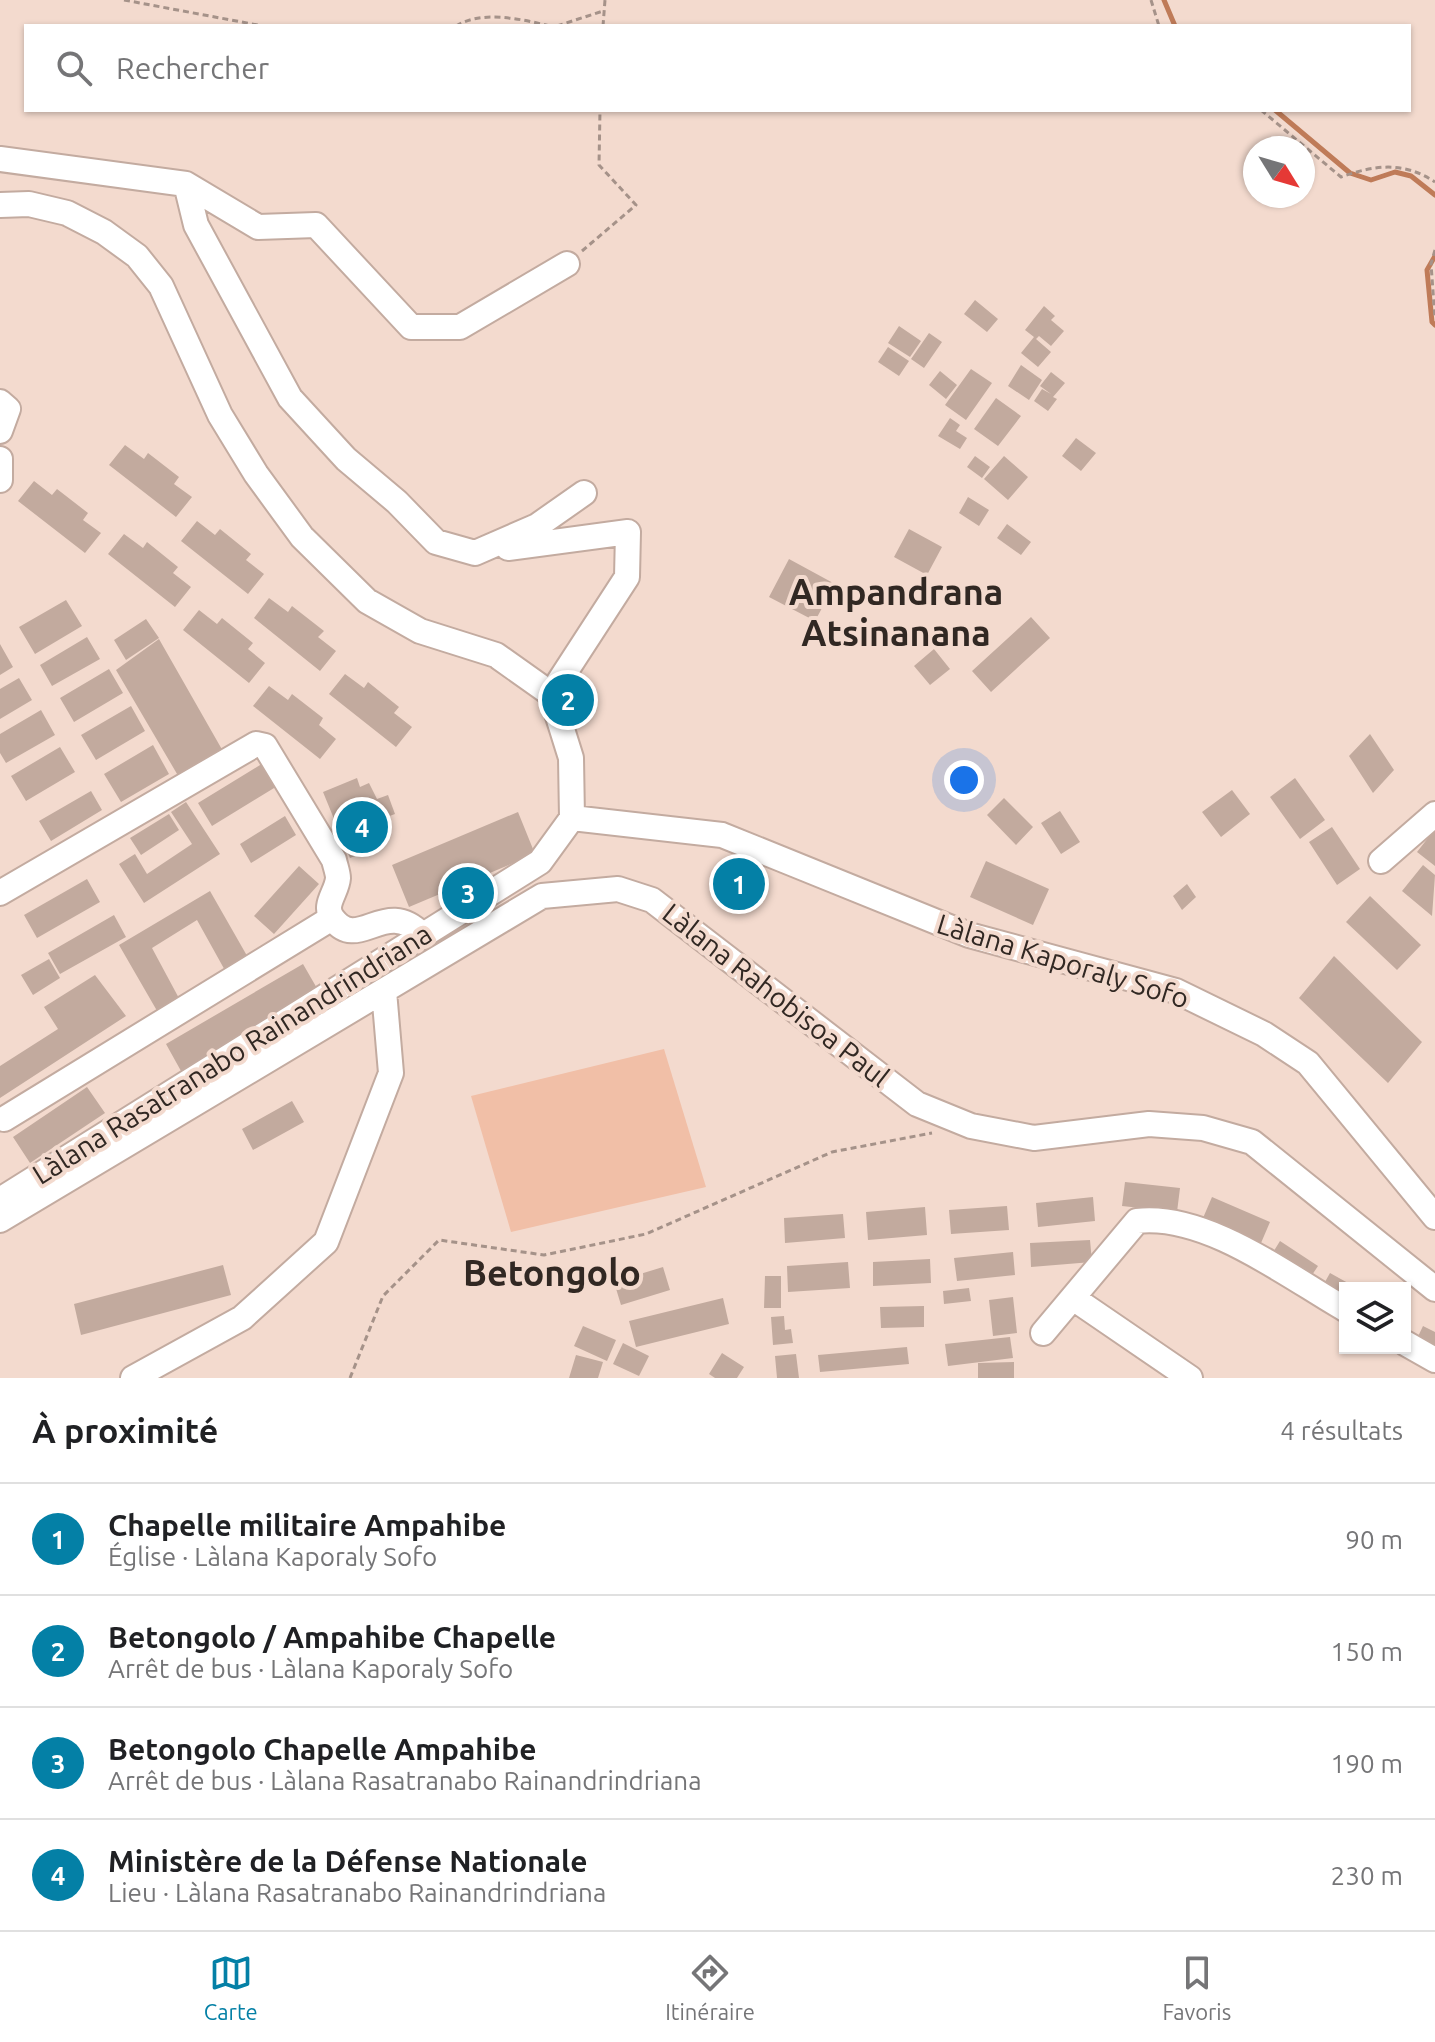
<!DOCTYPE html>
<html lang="fr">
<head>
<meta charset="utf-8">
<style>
  body { margin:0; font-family:Ubuntu,sans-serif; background:#f2f2f2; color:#202124 }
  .controls { position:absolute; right:24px; bottom:24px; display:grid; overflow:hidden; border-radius:0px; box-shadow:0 2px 6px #0004 }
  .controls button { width:72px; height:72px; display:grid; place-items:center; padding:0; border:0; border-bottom:2px solid #e0e0e0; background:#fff; color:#202124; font:40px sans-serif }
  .compass { position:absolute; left:1243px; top:136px; width:72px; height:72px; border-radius:50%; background:#fff; box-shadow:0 2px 6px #0004; rotate:127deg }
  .you { position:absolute; left:964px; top:780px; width:28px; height:28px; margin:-20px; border:6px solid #fff; border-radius:50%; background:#1a73e8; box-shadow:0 0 0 12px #1a73e833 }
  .badge { display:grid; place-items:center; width:52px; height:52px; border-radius:50%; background:#0480a6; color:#fff; font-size:26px; font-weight:700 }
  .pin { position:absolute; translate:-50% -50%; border:4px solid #fff; box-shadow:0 2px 8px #0006 }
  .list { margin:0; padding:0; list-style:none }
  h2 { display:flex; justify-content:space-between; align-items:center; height:104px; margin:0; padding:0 32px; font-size:34px }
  h2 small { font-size:26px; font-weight:400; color:#757577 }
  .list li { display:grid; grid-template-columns:52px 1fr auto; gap:24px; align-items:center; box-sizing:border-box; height:112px; padding:0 32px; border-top:2px solid #e0e0e0 }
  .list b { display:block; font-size:30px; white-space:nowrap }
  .list p { margin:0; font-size:26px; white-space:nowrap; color:#757577 }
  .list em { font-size:26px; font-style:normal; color:#757577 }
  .icon { flex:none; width:44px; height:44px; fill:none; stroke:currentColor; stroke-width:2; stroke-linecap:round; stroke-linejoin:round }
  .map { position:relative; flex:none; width:1435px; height:1378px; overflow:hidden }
  .search { position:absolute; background:#fff; box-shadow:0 2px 6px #0004; left:24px; right:24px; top:24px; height:88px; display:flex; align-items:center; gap:20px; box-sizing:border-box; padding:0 28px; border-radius:0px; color:#757577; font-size:30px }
  .sheet { height:552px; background:#fff }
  nav { display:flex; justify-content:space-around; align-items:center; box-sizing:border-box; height:112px; border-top:2px solid #e0e0e0; background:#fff; font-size:22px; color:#757577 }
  nav a { display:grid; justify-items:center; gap:4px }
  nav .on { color:#0480a6 }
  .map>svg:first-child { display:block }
</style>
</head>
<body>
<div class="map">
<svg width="1435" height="1378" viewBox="0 0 1435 1378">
  <rect width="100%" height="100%" fill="#f3dace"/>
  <path fill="#f1bfa7" d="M 664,1049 L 706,1187 L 511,1232 L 471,1096 Z"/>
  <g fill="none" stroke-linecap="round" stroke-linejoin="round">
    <path stroke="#bf7b58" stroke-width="5" d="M 1164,0 L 1175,26
      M 1275,110 L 1350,173 L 1371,180 L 1395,172 L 1411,176 L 1435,195
      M 1435,256 L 1427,270 L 1432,322 L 1435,325"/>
  </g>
  <path fill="#c2aa9e" d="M 975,300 L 998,319 L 987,332 L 964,314 Z
    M 1044,306 L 1055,316 L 1051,320 L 1064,331 L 1051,346 L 1039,336 L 1036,339 L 1051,352 L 1038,367 L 1021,353 L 1034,337 L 1025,330 Z
    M 899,326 L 921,341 L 910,357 L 888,343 Z
    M 929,333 L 942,342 L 924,368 L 911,359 Z
    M 888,347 L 909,361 L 899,376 L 878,362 Z
    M 1021,365 L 1042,380 L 1029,400 L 1008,386 Z
    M 971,369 L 992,383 L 966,420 L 945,405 Z
    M 940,371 L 957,385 L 946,399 L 929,385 Z
    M 1051,372 L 1065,383 L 1053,397 L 1057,399 L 1048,411 L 1034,401 L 1042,389 L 1051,394 L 1040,386 Z
    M 996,398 L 1021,416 L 998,446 L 974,429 Z
    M 950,418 L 960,425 L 956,431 L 967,438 L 960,449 L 938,436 Z
    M 1076,438 L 1096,453 L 1081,471 L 1062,456 Z
    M 125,445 L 144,459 L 148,453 L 179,477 L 174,484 L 192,497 L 176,517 L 109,465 Z
    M 975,456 L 990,467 L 982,478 L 967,467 Z
    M 1004,456 L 1028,477 L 1008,500 L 984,479 Z
    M 34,481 L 52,495 L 57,489 L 88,513 L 83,520 L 101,533 L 85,553 L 18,501 Z
    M 968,497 L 989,510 L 979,526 L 959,513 Z
    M 197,521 L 215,535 L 220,529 L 251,554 L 246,560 L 264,574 L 248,594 L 181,541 Z
    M 1007,524 L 1031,542 L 1021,555 L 997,538 Z
    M 909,529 L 942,547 L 927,575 L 894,557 Z
    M 124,534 L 143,548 L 147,542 L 178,567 L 173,573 L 191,587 L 175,607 L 108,554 Z
    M 789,559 L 835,584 L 815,621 L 769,597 Z
    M 269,598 L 288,612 L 292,606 L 324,631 L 318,637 L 336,651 L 320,671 L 254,618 Z
    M 66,600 L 82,626 L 35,654 L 19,627 Z
    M 199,610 L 217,624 L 222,618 L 253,643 L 248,649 L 265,663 L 249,683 L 183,630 Z
    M 1031,617 L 1050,638 L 991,692 L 972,671 Z
    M 146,619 L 159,638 L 126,660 L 114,640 Z
    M 87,637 L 100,659 L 52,686 L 40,665 Z
    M 159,639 L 224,753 L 180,779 L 116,670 Z
    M 0,644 L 13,667 L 0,675 Z
    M 934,649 L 950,669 L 930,685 L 914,666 Z
    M 109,669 L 123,693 L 74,722 L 60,698 Z
    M 345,674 L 364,688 L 368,682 L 399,707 L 394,713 L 412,727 L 396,747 L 329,694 Z
    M 19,678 L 32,700 L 0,719 L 0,689 Z
    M 269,686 L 288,700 L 292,694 L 323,718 L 319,725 L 336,739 L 320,759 L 253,706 Z
    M 131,706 L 145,731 L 96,760 L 81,735 Z
    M 41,710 L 55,735 L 6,763 L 0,753 L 0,734 Z
    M 1370,734 L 1394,770 L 1373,793 L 1349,756 Z
    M 153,745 L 169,774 L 121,802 L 104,774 Z
    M 60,747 L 75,772 L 26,801 L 11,776 Z
    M 265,762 L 279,785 L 212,826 L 198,803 Z
    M 357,778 L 360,787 L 369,783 L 377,799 L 388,795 L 395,814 L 384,818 L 390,836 L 381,840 L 383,845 L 350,858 L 323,792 Z
    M 1295,778 L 1325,820 L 1300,839 L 1270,797 Z
    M 1232,790 L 1250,814 L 1221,837 L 1202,812 Z
    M 91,791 L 102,810 L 51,841 L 39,821 Z
    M 1004,798 L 1033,827 L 1016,845 L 987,815 Z
    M 186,802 L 220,854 L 144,903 L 119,864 L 135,854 L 147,874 L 192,844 L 171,812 Z
    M 1060,811 L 1080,842 L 1061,854 L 1041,823 Z
    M 518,812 L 535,854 L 409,907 L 392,865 Z
    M 169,814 L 179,830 L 141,855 L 130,838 Z
    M 285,816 L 296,835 L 251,863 L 240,844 Z
    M 1332,827 L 1360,869 L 1337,885 L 1309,842 Z
    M 1435,829 L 1435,866 L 1417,852 Z
    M 986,861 L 1049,889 L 1033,925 L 970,897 Z
    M 1423,865 L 1435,875 L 1432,916 L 1402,891 Z
    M 299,866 L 319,884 L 274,934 L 254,916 Z
    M 87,879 L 100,902 L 37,938 L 24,915 Z
    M 1187,884 L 1196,897 L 1182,910 L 1173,896 Z
    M 210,891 L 250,961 L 227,974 L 197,920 L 152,948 L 181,1002 L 160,1016 L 119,945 Z
    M 1370,896 L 1421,945 L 1397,970 L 1346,922 Z
    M 114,915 L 126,937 L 60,974 L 48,953 Z
    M 1334,956 L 1422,1042 L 1388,1083 L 1299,998 Z
    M 49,959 L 60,978 L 33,995 L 21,975 Z
    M 303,964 L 318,990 L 181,1071 L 166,1044 Z
    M 95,975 L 126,1016 L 0,1098 L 0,1066 L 58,1029 L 44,1007 Z
    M 87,1087 L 105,1113 L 30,1163 L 13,1137 Z
    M 292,1101 L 304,1122 L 253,1150 L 242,1129 Z
    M 1125,1182 L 1180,1188 L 1177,1212 L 1122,1206 Z
    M 1093,1197 L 1095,1221 L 1038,1227 L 1036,1203 Z
    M 1212,1197 L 1270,1222 L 1261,1243 L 1203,1218 Z
    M 1007,1206 L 1009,1230 L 951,1234 L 949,1210 Z
    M 925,1207 L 927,1235 L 868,1240 L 866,1212 Z
    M 843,1214 L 845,1238 L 785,1243 L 784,1218 Z
    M 1090,1240 L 1092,1262 L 1031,1267 L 1030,1243 Z
    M 1280,1241 L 1318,1266 L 1306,1284 L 1269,1259 Z
    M 1013,1252 L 1015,1275 L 957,1281 L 954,1258 Z
    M 930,1259 L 931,1283 L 873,1286 L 873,1262 Z
    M 848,1262 L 850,1288 L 788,1292 L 787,1266 Z
    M 223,1265 L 231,1295 L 81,1335 L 74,1304 Z
    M 663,1267 L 670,1290 L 621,1305 L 614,1282 Z
    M 1330,1273 L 1357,1288 L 1345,1288 L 1345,1303 L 1321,1289 Z
    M 765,1276 L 781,1276 L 781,1308 L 764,1308 Z
    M 969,1288 L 971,1301 L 944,1304 L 943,1291 Z
    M 1013,1297 L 1017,1333 L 993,1336 L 989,1300 Z
    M 723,1298 L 729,1324 L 636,1347 L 629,1321 Z
    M 924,1306 L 924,1327 L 881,1328 L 880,1307 Z
    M 784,1316 L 785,1330 L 791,1329 L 793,1343 L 773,1345 L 771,1317 Z
    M 583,1326 L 616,1340 L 607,1361 L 574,1346 Z
    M 1423,1326 L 1435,1332 L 1435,1355 L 1414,1345 Z
    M 1010,1337 L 1013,1358 L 948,1366 L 945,1344 Z
    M 623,1343 L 649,1356 L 639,1376 L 613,1364 Z
    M 907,1347 L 909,1364 L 820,1372 L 818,1355 Z
    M 722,1353 L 744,1367 L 737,1378 L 715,1378 L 709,1374 Z
    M 796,1354 L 799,1378 L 777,1378 L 775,1356 Z
    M 576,1355 L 603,1362 L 598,1378 L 569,1378 Z
    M 1014,1362 L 1014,1378 L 978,1378 L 978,1363 Z"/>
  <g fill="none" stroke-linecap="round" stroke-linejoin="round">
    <g stroke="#c3aba0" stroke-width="28">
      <path id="minor" d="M 0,159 L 186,184 L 258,227 L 316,225 L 411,327 L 460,327 L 567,264
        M 186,184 L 196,225 L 290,398 L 346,459 L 397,502 L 436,542 L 475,553 L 537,526 L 584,493
        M 0,205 L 29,204 L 67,213 L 104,232 L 137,256 L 161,286 L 220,415 L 256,474 L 302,537 L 367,601 L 420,631 L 496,655 L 551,694 L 571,758 L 572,818
        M 0,402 L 8,409 L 0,431
        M 0,459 L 0,480
        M 508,548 L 628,532 L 627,577 L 551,694
        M 572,818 L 722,835 L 969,935 L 1176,991 L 1264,1034 L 1308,1063 L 1435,1217
        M 1381,861 L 1435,814
        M 0,893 L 256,744 L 265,746 L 334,860 C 335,865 338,873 338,878 C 337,893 322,905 333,919 C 359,953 385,896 422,935
        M 4,1119 L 332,918
        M 0,1200 L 540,862 L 572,818
        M 0,1220 L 542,896 L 618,889 L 652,900 L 917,1104 L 971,1126 L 1034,1138 L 1149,1124 L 1203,1128 L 1252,1142 L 1435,1289
        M 1073,1298 L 1190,1378
        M 1043,1333 L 1137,1221 C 1206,1213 1286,1275 1345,1309
        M 1405,1343 L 1435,1360
        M 133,1378 L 242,1318 L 326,1242 L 391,1073 L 384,991"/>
    </g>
    <path stroke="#a59289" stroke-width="3" stroke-dasharray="6 4" stroke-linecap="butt" d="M 124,0 L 263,26
      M 1151,0 L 1159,26
      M 456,26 C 482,10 521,19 550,26
      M 557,26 L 603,11
      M 603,26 L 605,0
      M 1261,110 L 1341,177 C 1375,165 1403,161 1435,182
      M 1435,250 L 1431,264 L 1435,319
      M 582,251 L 636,205 L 599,165 L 600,110
      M 350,1378 L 383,1296 L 439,1240 L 544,1255 L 646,1234 L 832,1152 L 932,1133"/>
    <use href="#minor" stroke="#fff" stroke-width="24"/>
  </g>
  <g text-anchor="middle" stroke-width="8" stroke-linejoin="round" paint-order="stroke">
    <g font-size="28" fill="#312823" stroke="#f3dace">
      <text transform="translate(1063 961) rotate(17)" y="10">Làlana Kaporaly Sofo</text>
      <text transform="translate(776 995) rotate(38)" y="10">Làlana Rahobisoa Paul</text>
      <text transform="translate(232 1054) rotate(-32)" y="10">Làlana Rasatranabo Rainandrindriana</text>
    </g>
    <g font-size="36" font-weight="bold" fill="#312823" stroke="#f3dace">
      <text x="896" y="605">Ampandrana<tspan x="896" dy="41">Atsinanana</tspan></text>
      <text x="552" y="1286">Betongolo</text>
    </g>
  </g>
</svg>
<div class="controls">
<button><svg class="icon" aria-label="layers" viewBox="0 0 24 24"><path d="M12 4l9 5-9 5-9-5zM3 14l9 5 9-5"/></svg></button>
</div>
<svg class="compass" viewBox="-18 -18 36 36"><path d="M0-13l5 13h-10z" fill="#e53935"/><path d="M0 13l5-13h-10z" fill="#757577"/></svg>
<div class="you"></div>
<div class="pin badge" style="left:739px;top:884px">1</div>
<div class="pin badge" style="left:568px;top:700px">2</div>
<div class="pin badge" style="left:468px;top:893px">3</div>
<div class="pin badge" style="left:362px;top:827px">4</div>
<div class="search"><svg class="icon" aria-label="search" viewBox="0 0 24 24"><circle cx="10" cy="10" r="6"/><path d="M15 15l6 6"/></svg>Rechercher</div>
</div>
<section class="sheet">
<h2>À proximité<small>4 résultats</small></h2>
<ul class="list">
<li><span class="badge">1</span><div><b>Chapelle militaire Ampahibe</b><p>Église · Làlana Kaporaly Sofo</p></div><em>90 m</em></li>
<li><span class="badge">2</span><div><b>Betongolo / Ampahibe Chapelle</b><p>Arrêt de bus · Làlana Kaporaly Sofo</p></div><em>150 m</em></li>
<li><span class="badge">3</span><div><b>Betongolo Chapelle Ampahibe</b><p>Arrêt de bus · Làlana Rasatranabo Rainandrindriana</p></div><em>190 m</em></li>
<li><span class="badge">4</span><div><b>Ministère de la Défense Nationale</b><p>Lieu · Làlana Rasatranabo Rainandrindriana</p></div><em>230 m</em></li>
</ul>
</section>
<nav>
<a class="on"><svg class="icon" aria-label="map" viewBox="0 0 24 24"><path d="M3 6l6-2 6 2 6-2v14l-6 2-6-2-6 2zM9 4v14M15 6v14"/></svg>Carte</a>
<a><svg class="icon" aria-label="directions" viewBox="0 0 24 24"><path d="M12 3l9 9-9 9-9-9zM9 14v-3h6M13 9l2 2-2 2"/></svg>Itinéraire</a>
<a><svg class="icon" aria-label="saved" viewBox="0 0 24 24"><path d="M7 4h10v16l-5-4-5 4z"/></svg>Favoris</a>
</nav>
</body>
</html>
